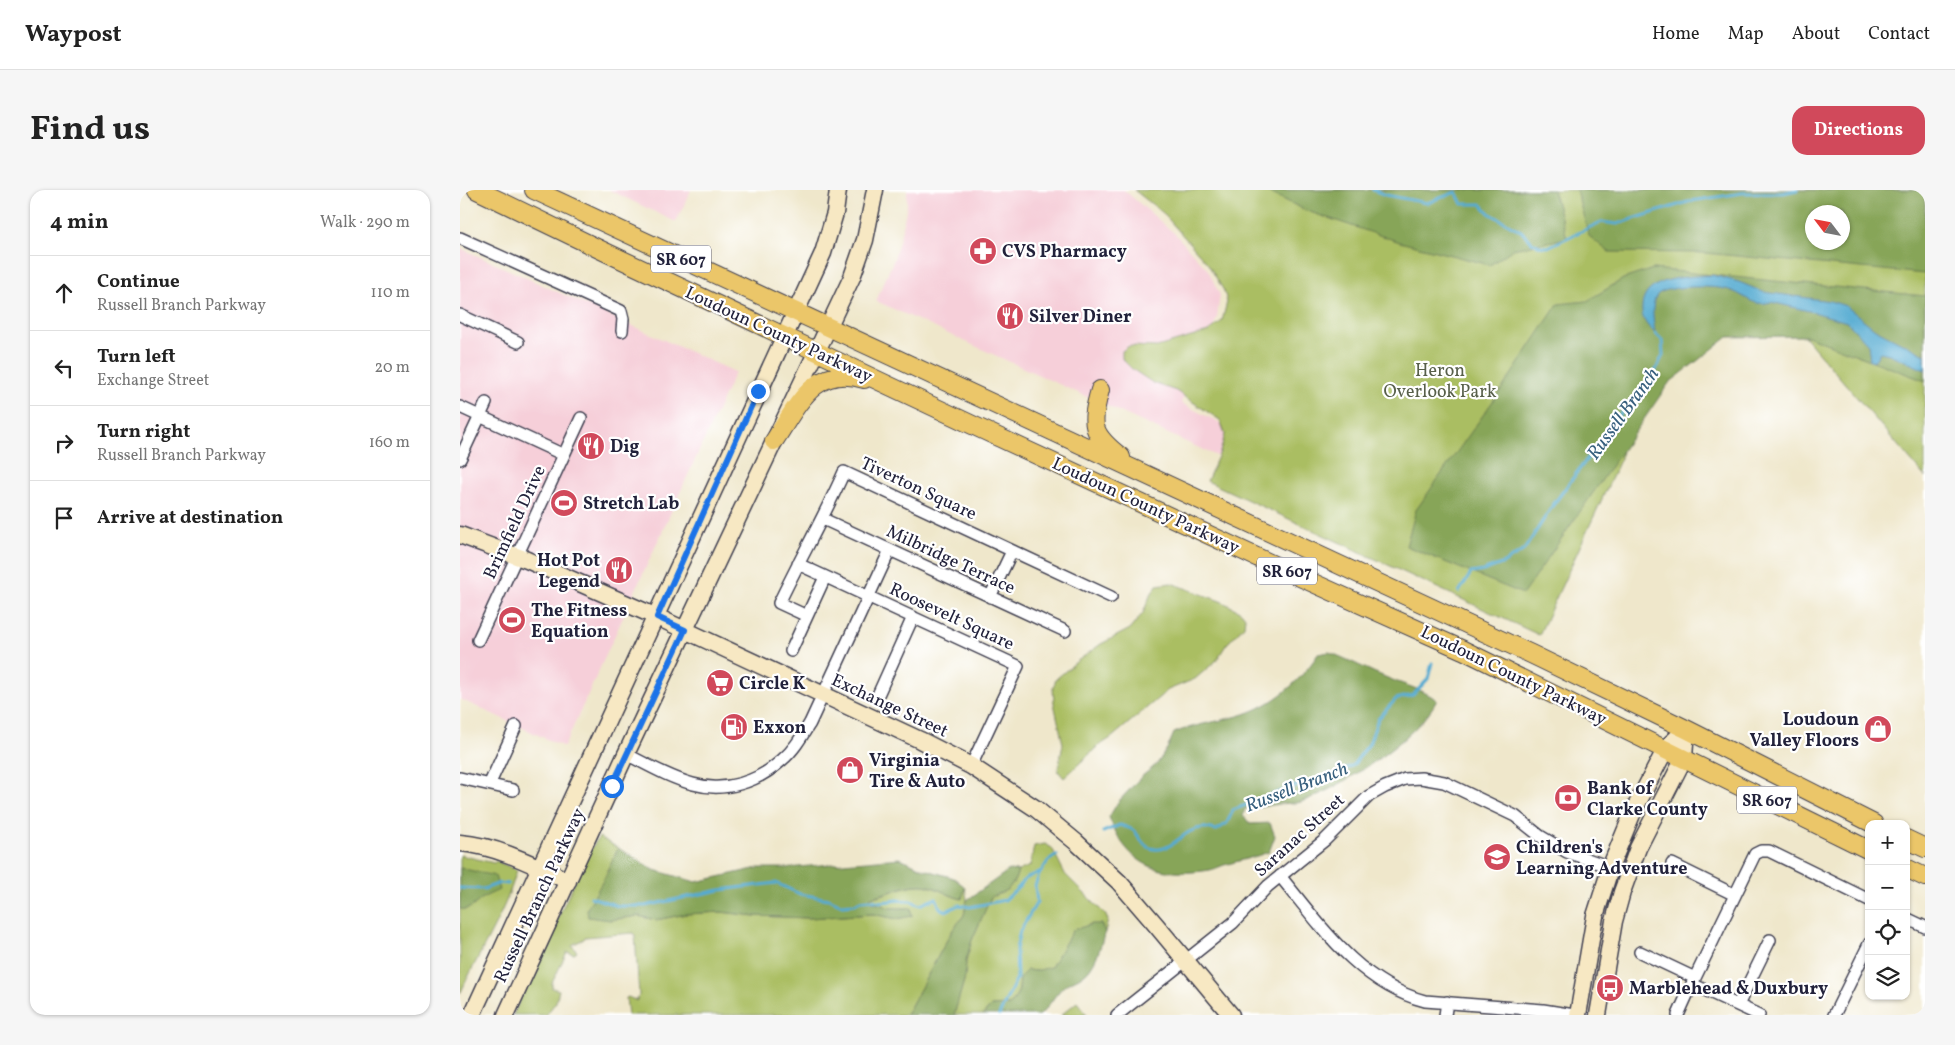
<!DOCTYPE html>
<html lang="en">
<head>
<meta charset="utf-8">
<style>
  body { margin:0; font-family:Vollkorn,serif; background:#f6f6f6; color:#222 }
  .controls { position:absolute; right:15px; bottom:15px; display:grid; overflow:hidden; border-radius:10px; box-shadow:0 1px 4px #0004 }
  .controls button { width:45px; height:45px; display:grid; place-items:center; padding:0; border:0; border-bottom:1px solid #e0e0e0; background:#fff; color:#222; font:25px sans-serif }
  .compass { position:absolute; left:1345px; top:15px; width:45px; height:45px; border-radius:50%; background:#fff; box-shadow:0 1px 4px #0004; rotate:302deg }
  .stop { position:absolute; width:15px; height:15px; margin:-11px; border:4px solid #1a73e8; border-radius:50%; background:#fff }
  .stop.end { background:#1a73e8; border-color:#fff; box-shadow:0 1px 5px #0008 }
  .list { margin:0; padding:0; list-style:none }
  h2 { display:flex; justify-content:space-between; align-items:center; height:65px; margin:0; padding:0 20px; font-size:21px }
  h2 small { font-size:16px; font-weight:400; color:#767676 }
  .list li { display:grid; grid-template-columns:32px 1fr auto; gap:15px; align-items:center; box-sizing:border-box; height:75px; padding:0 20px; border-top:1px solid #e0e0e0 }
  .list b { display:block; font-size:19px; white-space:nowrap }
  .list p { margin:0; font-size:16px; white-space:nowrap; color:#767676 }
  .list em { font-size:16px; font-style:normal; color:#767676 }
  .icon { flex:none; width:28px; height:28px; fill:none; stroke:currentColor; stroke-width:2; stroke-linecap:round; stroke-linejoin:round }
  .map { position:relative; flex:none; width:1465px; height:825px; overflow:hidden; border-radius:15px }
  header { display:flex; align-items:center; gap:30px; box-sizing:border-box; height:70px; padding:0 25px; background:#fff; border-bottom:1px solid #e0e0e0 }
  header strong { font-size:24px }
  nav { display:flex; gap:28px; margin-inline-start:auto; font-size:18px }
  .intro { display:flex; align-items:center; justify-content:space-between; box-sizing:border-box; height:120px; padding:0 30px }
  h1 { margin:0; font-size:35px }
  .button { padding:12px 22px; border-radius:15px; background:#d1495b; color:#fff; font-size:18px; font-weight:700 }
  main { display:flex; gap:30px; padding:0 30px }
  aside { flex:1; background:#fff; border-radius:15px; box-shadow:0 1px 4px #0004 }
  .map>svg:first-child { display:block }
</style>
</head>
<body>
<header>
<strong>Waypost</strong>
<nav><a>Home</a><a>Map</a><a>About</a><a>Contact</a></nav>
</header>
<div class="intro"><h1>Find us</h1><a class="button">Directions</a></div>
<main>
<aside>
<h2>4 min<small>Walk · 290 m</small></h2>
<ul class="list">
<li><svg class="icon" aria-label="ahead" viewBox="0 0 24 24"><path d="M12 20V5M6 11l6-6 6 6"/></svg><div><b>Continue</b><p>Russell Branch Parkway</p></div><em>110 m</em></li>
<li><svg class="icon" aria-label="left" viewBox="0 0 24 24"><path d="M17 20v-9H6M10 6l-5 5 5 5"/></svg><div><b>Turn left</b><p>Exchange Street</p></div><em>20 m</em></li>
<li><svg class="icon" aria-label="right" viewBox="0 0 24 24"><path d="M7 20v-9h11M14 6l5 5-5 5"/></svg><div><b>Turn right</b><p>Russell Branch Parkway</p></div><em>160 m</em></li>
<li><svg class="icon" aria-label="arrive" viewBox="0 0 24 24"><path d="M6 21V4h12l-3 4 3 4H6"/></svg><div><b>Arrive at destination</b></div></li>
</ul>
</aside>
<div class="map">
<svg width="1465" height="825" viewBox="0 0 1465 825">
  <rect width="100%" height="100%" fill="#fff"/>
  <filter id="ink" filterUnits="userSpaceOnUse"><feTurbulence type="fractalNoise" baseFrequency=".02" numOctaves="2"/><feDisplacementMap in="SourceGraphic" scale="10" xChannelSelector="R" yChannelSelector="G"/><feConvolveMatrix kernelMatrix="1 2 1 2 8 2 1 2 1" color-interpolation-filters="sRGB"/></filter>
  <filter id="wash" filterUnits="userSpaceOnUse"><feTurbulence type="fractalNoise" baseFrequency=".0096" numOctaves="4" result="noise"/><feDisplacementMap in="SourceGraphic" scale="20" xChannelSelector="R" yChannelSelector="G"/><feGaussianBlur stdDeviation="1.12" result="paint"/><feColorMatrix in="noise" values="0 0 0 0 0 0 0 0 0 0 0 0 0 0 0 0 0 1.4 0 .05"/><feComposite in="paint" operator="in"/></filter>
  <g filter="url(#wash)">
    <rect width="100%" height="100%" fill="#efe7cb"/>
    <path fill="#f6cfd9" d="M 149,0 L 231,0 L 216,32 Z
      M 447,0 L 664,0 L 714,43 L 748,80 L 760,105 L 757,128 L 721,213 L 772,239 L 759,267 L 416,111 L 434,69 L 440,48 L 447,16 Z
      M 0,58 L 275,182 L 104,557 L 0,509 Z"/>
    <path fill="#aabe62" stroke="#66704e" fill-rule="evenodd" d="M 674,0 L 1465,0 L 1465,287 L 1327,126 L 1179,111 L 1161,268 L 1079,445 L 747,291 L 760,262 L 765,244 L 760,230 L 716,201 L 693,193 L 672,179 L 662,169 L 662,161 L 669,156 L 697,157 L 748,142 L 762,131 L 767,112 L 764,101 L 748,74 L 702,22 ZM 1352,22 L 1382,22 L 1382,52 L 1352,52 Z
      M 711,393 L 763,412 L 781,422 L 785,427 L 784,436 L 766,455 L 756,471 L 735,489 L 708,500 L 651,548 L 637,557 L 604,588 L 598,581 L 603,554 L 594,513 L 593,498 L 596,489 L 616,472 L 641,454 L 670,439 L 683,423 L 690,406 L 697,395 Z
      M 139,647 L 158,658 L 145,687 L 150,730 L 179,726 L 196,730 L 226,724 L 261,722 L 295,726 L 349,728 L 413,724 L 437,729 L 451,718 L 430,718 L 410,711 L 411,707 C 430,705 449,691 468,696 C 480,699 489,706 501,709 L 505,697 L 507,710 L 504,725 L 492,741 L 446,825 L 168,825 L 166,808 L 168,807 L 177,811 L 179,805 L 175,745 L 173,743 L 125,747 L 124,749 L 112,755 L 117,762 L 114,764 L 107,762 L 92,793 L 92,798 L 99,800 L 96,812 L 86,825 L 53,825 L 127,665 Z
      M 585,654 L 592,658 L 605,684 L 645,724 L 648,730 L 645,742 L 641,735 L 613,740 L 591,777 L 576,781 L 567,780 L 560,787 L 559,800 L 554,811 L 549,815 L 531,816 L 523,825 L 494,825 L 505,787 L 506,770 L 512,750 L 531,707 C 547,701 553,698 558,681 L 570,676 L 574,656 Z
      M 0,665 L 34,673 L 36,671 L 57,680 C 45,724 19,762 0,804 Z
      M 617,812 L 627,825 L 601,825 Z"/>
    <path fill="#87a558" stroke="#54644a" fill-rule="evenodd" d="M 804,0 L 1093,0 L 1107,48 L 1053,59 L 1030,75 L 940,52 L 847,21 Z
      M 1116,0 L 1465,0 L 1465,84 L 1245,63 L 1149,62 L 1129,46 ZM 1352,22 L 1382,22 L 1382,52 L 1352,52 Z
      M 1193,79 L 1465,106 L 1465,191 L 1347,146 L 1268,147 L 1209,193 L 1063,404 L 946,356 L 956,320 L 1045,194 L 1098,114 L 1127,111 L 1163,89 Z
      M 869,462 C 890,470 909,481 930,489 C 947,496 962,499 977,510 C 958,548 881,598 841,612 C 834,614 826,613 819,614 C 807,616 796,618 785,619 L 783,625 L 790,634 L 810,633 L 815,646 L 809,662 C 795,667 782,670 768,674 C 762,675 756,679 750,680 C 700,688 668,677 649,627 L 658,612 L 681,587 L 697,574 L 708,557 L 714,543 C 733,535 751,533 770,528 C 808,520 838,495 858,464 Z
      M 158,658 L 194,680 L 236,692 L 298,678 L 327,678 L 440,668 L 464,679 L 494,688 L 505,697 L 502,709 C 489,706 480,699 469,696 C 449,691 429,704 411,707 L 410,711 L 430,718 L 451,718 L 452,726 L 437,729 L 413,724 L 349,728 L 295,726 L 261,722 L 226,724 L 196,730 L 178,726 L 150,730 L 128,727 L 127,719 L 145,687 Z
      M 0,678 L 35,686 L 39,700 C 33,703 27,705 23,708 C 15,713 11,721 0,719 Z
      M 549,680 L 558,681 C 553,698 547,701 531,707 L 512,750 L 506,770 L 505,787 L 494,825 L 446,825 L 492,741 L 504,725 L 507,710 Z
      M 632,734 L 641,734 L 645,742 C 640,757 636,777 622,786 C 615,791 608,792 602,798 C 593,807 589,817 580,825 L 523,825 L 531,816 L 549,815 L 554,811 L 559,800 L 560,787 L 567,780 L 576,781 L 591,777 L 613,740 Z"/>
    <path fill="#54abd1" stroke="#3b6686" d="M 1252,85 L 1279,92 L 1303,102 L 1370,111 L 1386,116 L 1415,139 L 1465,165 L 1465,180 L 1429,164 L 1420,162 L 1415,170 L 1410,171 L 1408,154 L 1387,132 L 1357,123 L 1311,112 C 1292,117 1288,107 1272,101 C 1260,95 1205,95 1197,105 C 1190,115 1194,132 1195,143 C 1187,136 1181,129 1182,117 C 1184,86 1229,87 1252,85 Z"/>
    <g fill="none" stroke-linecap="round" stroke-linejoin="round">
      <path stroke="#54abd1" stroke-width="3" d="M 913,0 L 926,5 L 967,13 L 996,2 L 1002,14 L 1021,14 L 1029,23 L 1061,41 L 1072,52 L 1079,56 L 1088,57 L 1141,32 L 1157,34 L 1231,11 L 1282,3 L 1323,3 L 1337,0
        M 999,402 L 1011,383 L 1023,381 L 1044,373 L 1064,360 L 1093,315 L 1161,223 L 1190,192 L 1203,165 L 1202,150 L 1195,143
        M 643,642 L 660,635 C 665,637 671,638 674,641 C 681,647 681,655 690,658 C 712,665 721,639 742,638 C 746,637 752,640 757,640 L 767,633 L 773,620 L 832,597 L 881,582 L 893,575 L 909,554 L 918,529 L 936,509 L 953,505 L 968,489 L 972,473
        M 0,698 L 24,699 L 40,693 L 48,694
        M 131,707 L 158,716 L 185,716 L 260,700 L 316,693 L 340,704 L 369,709 L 382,715 L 395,714 L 400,711 L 410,710 L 422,712 L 438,710 L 451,711 L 460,715 L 476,708 C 480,714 477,719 486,721 L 499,715 L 510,717 L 545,710 L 559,697 L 565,689 L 581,681
        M 539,825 L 557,788 L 556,759 L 560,741 L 577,712 L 575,696 L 579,685 L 588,671 L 597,665"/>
    </g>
  </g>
  <g filter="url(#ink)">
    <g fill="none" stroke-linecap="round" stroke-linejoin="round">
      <g stroke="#414051" stroke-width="14">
        <path id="street" d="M 0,48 L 161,121 L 163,129 L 162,141
          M 0,125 L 58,152
          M 0,217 L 104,265
          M 0,269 L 26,213
          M 363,329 L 605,441
          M 338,374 L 558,476 L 511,576
          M 530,407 L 552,361
          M 347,426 L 319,413 C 340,369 364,327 384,282 L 651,407
          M 18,450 L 121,228
          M 331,461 L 365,387
          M 417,507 L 453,427
          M 166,564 C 188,575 210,588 233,594 C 265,603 298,592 322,570 C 334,560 342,546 350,533 L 430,360
          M 0,588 L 53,600
          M 30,593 L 56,536
          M 1212,674 L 1275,705
          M 820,686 C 860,735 900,794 965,811 L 1083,820 L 1114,825
          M 1446,728 L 1465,737
          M 1180,762 L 1235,788
          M 1232,794 L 1295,664 L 1301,661 L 1309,661 L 1409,710
          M 1278,815 L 1310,750
          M 657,825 L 773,733 L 808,696 L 865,650 L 909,606 L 925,597 L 945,589 L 961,588 L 984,592 L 1055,626 L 1080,646 L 1107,662 L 1150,677
          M 985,825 L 987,812
          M 1218,825 L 1232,794 L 1299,825
          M 1374,825 L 1409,754"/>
      </g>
      <g stroke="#414051" stroke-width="19">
        <path id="secondary" d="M 0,345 L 67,370 L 197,427 L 460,550 L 511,576 L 575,618 L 616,652 L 659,692 L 696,735 L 771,825
          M 0,653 C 38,656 74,675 108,691
          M 12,825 L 363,63 L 375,23 L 378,0
          M 46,825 L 166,564 L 392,87 L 405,50 L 415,0
          M 1118,825 L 1135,726 L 1152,673 L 1173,622 L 1206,558 L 1226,539
          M 1138,825 L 1154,731 L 1162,702 L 1178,658 L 1224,568 L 1226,539"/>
      </g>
      <g stroke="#414051" stroke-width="20">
        <path id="primary" d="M 17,0 L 139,59 L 521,239 L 831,383 L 1003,460 L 1409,660
          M 74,0 L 1071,464 L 1226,539 L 1414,634
          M 640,200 C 630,235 631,244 661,267
          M 314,251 C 337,217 354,173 404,189
          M 1446,649 L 1465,658
          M 1446,678 L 1465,687"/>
      </g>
      <use href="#street" stroke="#fff" stroke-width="11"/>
      <use href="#secondary" stroke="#f7e8c3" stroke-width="16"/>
      <use href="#primary" stroke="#ebc669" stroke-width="18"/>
    </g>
  </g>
  <g fill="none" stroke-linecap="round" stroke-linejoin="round" filter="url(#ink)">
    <path stroke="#1a73e8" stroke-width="6" d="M 152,596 L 225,440 L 197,427 L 298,201"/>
  </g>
  <defs>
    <g id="pharmacy-disc" transform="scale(1.4375)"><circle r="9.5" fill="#d1495b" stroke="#fff"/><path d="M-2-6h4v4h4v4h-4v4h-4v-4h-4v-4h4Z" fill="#fff"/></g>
    <g id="restaurant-disc" transform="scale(1.4375)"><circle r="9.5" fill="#d1495b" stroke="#fff"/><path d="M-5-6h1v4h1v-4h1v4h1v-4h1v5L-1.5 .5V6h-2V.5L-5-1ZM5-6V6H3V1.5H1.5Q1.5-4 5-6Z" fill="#fff"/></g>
    <g id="stadium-disc" transform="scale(1.4375)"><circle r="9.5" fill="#d1495b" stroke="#fff"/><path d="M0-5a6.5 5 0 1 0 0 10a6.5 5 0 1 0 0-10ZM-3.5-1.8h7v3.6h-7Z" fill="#fff"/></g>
    <g id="supermarket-disc" transform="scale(1.4375)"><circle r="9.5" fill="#d1495b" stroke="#fff"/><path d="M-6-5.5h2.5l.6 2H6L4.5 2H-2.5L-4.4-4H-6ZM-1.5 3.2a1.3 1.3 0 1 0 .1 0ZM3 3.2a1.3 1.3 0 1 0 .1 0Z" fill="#fff"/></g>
    <g id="fuel-disc" transform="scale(1.4375)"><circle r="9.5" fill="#d1495b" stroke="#fff"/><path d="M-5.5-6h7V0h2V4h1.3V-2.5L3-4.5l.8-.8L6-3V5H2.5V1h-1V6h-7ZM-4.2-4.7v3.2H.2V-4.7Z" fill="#fff"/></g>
    <g id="shop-disc" transform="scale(1.4375)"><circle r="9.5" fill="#d1495b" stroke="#fff"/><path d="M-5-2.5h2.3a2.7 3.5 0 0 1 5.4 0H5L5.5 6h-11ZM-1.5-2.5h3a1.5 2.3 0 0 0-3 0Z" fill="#fff"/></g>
    <g id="bank-disc" transform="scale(1.4375)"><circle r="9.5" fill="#d1495b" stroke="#fff"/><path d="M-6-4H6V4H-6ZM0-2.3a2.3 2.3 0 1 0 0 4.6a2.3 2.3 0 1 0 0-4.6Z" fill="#fff"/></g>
    <g id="school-disc" transform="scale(1.4375)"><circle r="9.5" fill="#d1495b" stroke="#fff"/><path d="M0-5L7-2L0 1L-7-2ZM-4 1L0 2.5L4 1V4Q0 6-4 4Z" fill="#fff"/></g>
    <g id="bus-disc" transform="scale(1.4375)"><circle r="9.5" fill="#d1495b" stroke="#fff"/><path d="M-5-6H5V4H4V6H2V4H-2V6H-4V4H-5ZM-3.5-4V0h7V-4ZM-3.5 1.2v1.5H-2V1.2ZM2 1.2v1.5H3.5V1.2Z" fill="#fff"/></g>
  </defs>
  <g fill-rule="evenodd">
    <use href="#pharmacy-disc" x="523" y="61"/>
    <use href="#restaurant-disc" x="550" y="126"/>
    <use href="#restaurant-disc" x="131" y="256"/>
    <use href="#stadium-disc" x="104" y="313"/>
    <use href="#restaurant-disc" x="159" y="380"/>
    <use href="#stadium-disc" x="52" y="430"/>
    <use href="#supermarket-disc" x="260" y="493"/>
    <use href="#fuel-disc" x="274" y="537"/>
    <use href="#shop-disc" x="1418" y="539"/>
    <use href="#shop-disc" x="390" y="580"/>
    <use href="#bank-disc" x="1108" y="608"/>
    <use href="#school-disc" x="1037" y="667"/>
    <use href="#bus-disc" x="1150" y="798"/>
  </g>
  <g text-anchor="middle" stroke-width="4.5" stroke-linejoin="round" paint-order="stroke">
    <g fill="#fff" stroke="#646476" stroke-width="1">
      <rect x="191" y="55.5" width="60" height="27" rx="4"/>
      <rect x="797" y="367.5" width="60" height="27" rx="4"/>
      <rect x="1277" y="596.5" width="60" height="27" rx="4"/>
    </g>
    <g font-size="16" font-weight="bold" fill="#22223b">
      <text x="221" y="75">SR 607</text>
      <text x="827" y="387">SR 607</text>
      <text x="1307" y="616">SR 607</text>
    </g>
    <g font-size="18" font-weight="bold" fill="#22223b" stroke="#fff" text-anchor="start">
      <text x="542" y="67">CVS Pharmacy</text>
      <text x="569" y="132">Silver Diner</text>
      <text x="150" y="262">Dig</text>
      <text x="123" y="319">Stretch Lab</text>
      <text x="140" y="376" text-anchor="end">Hot Pot<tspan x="140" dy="21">Legend</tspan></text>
      <text x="71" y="426">The Fitness<tspan x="71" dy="21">Equation</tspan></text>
      <text x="279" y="499">Circle K</text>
      <text x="1399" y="535" text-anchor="end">Loudoun<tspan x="1399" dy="21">Valley Floors</tspan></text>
      <text x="293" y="543">Exxon</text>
      <text x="409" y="576">Virginia<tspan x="409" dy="21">Tire &amp; Auto</tspan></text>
      <text x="1127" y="604">Bank of<tspan x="1127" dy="21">Clarke County</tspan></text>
      <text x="1056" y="663">Children's<tspan x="1056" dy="21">Learning Adventure</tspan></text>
      <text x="1169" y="804">Marblehead &amp; Duxbury</text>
    </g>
    <g font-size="18" fill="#22223b" stroke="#fff">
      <text transform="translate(319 144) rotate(25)" y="6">Loudoun County Parkway</text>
      <text transform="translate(459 298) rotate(25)" y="6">Tiverton Square</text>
      <text transform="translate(686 315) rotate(25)" y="6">Loudoun County Parkway</text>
      <text transform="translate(54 332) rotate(-65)" y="6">Brimfield Drive</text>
      <text transform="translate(491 369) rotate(25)" y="6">Milbridge Terrace</text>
      <text transform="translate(492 426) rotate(25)" y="6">Roosevelt Square</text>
      <text transform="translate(1054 485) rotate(26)" y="6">Loudoun County Parkway</text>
      <text transform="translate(430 515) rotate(25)" y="6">Exchange Street</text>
      <text transform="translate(839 645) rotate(-42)" y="6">Saranac Street</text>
      <text transform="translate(79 705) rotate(-65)" y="6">Russell Branch Parkway</text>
    </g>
    <g font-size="18" fill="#58604b" stroke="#fff">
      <text x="980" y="186">Heron<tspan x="980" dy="21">Overlook Park</tspan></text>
    </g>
    <g font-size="19" font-style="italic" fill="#38607e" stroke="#fff">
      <text transform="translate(1162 223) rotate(-54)" y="7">Russell Branch</text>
      <text transform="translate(836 596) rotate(-21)" y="7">Russell Branch</text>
    </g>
  </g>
</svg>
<div class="controls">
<button>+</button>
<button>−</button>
<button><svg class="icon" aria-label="locate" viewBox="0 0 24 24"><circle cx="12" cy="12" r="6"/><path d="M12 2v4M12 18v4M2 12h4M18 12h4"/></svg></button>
<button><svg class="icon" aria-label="layers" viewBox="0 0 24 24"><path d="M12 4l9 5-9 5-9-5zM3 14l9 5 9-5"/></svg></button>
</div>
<svg class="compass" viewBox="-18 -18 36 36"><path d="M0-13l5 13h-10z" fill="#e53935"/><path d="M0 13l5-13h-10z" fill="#767676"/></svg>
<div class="stop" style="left:152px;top:596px"></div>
<div class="stop end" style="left:298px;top:201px"></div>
</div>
</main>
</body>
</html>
